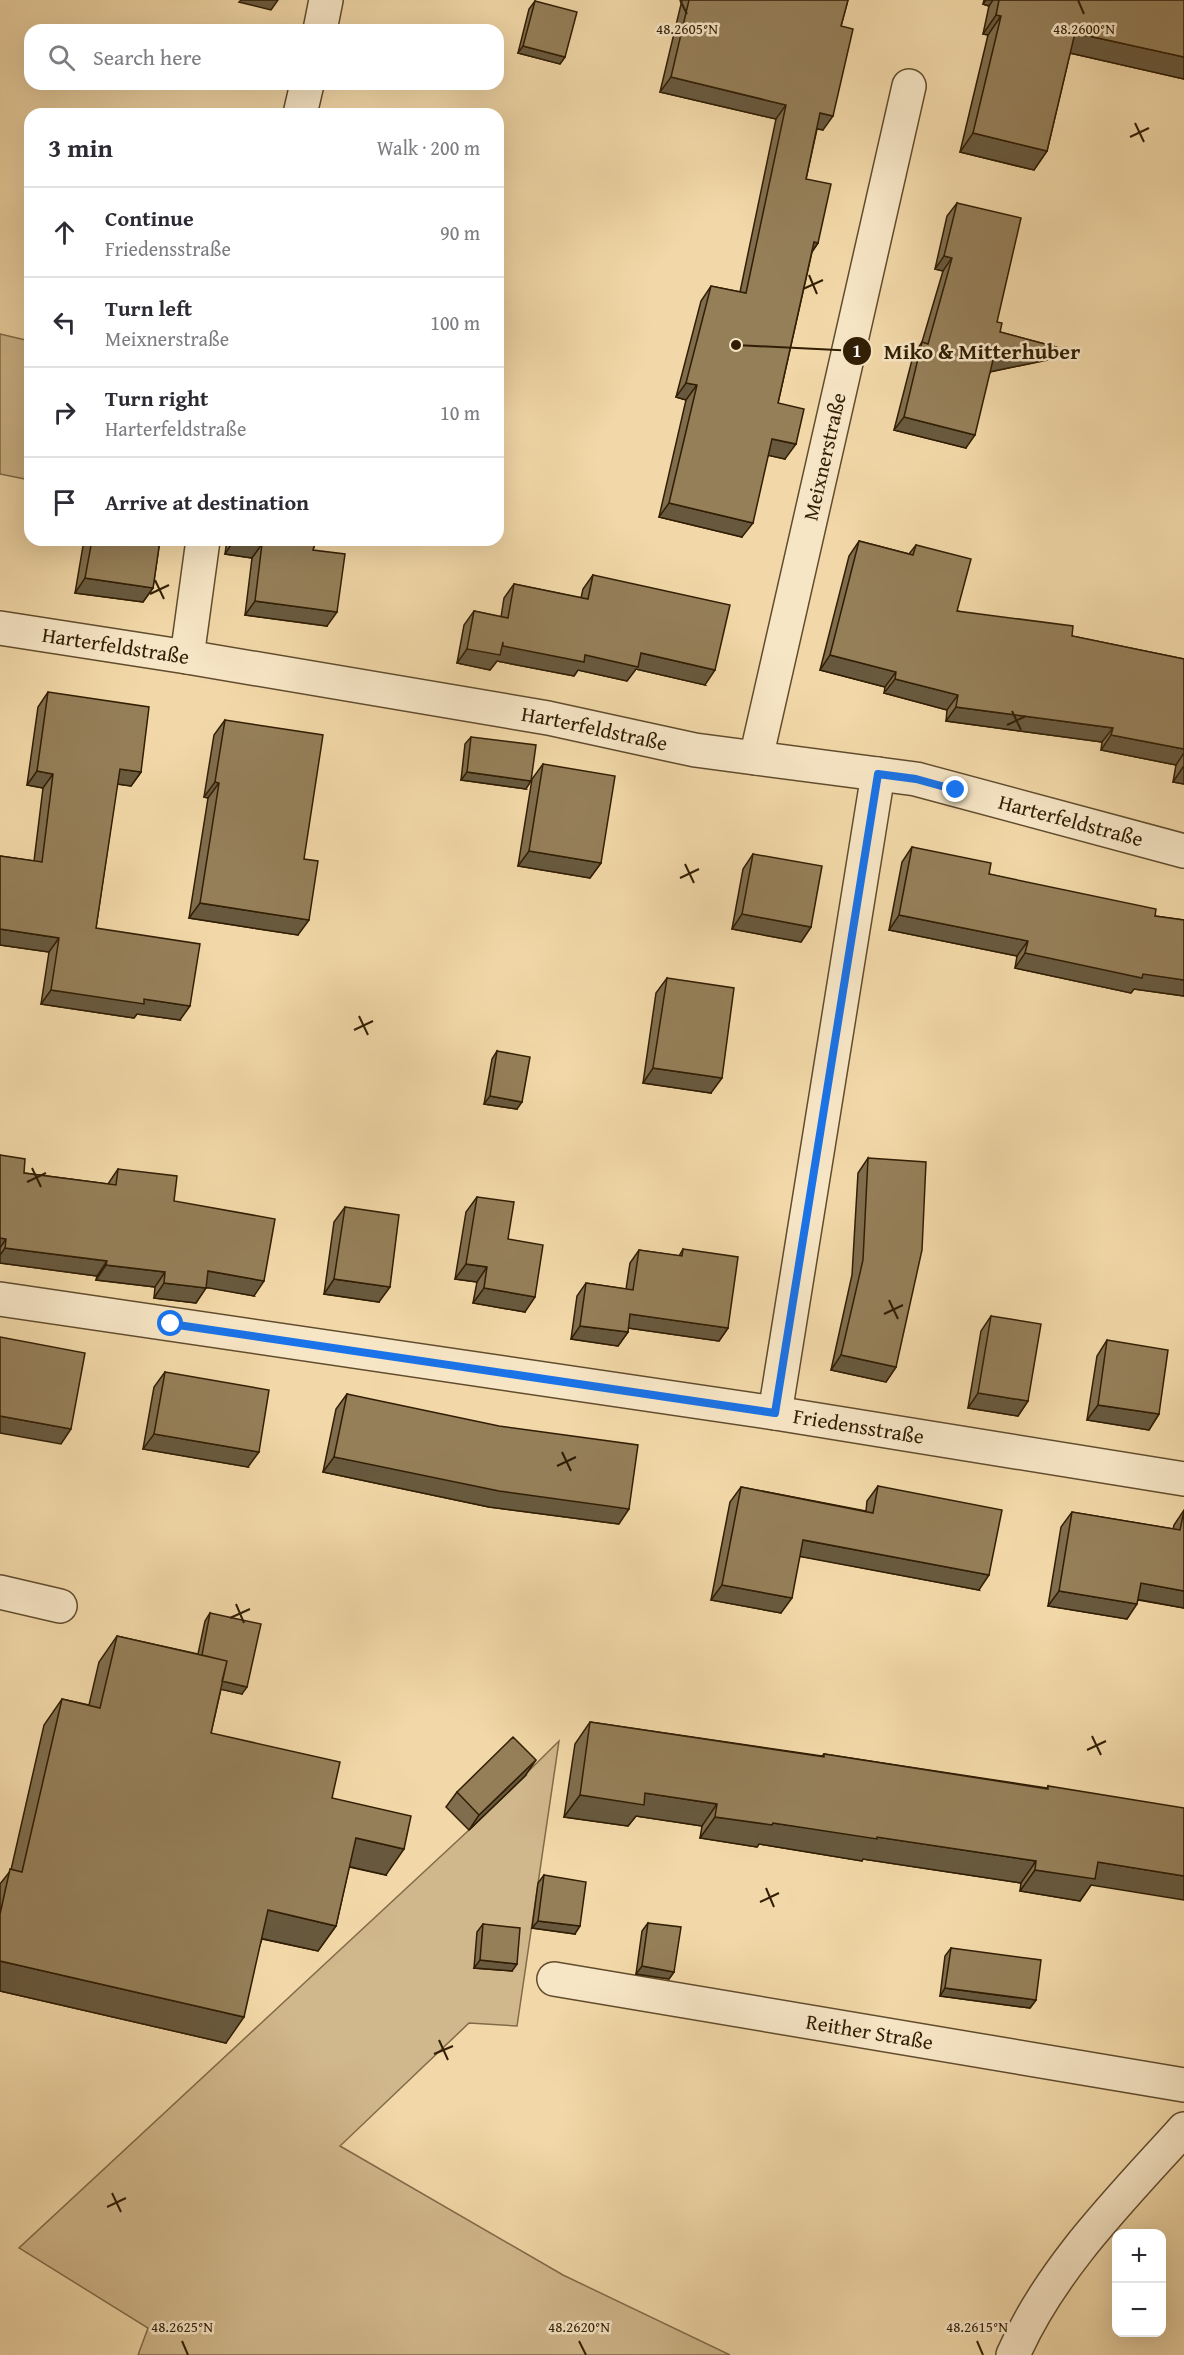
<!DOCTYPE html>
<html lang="en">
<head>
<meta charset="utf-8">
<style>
  body { margin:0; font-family:"Gentium Book Plus",serif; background:#f7f7f7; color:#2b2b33 }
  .controls { position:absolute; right:18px; bottom:18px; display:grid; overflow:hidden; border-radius:12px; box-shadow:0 6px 24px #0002 }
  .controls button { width:54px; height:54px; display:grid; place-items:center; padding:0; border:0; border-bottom:2px solid #e1e1e2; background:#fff; color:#2b2b33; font:30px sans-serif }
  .stop { position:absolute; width:18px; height:18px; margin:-14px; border:4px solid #1a73e8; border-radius:50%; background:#fff }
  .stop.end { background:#1a73e8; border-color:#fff; box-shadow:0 2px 6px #0008 }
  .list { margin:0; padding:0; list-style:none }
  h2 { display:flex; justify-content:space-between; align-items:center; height:78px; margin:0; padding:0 24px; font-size:26px }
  h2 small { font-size:20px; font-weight:400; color:#7c7c81 }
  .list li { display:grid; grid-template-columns:39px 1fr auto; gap:18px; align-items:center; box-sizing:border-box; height:90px; padding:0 24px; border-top:2px solid #e1e1e2 }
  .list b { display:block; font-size:22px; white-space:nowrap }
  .list p { margin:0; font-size:20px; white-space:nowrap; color:#7c7c81 }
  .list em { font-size:20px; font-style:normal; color:#7c7c81 }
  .icon { flex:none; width:33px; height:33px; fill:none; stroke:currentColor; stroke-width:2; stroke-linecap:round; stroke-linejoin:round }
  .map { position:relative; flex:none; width:1184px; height:2355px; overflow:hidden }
  .search { position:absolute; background:#fff; box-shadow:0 6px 24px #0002; left:24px; top:24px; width:480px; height:66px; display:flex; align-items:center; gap:15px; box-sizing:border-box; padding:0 21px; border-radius:18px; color:#7c7c81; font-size:22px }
  .panel { position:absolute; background:#fff; box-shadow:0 6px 24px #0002; left:24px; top:108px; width:480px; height:438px; border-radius:18px }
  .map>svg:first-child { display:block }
</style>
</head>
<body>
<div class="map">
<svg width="1184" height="2355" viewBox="0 0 1184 2355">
  <rect width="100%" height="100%" fill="#f2d8a8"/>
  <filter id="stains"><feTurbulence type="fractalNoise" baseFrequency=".00333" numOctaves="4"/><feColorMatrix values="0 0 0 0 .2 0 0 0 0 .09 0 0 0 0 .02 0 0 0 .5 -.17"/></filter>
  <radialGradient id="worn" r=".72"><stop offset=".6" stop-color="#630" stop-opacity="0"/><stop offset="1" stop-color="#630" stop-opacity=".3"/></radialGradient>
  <path fill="#d1b88c" stroke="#816b48" stroke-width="1.5" d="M 0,334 L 30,341 L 30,480 L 0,474 Z
    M 559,1741 L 517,2026 L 469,2023 L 340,2146 L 563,2275 L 730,2355 L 138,2355 L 148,2328 L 19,2248 L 469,1830 Z"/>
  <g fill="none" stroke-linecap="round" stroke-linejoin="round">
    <g stroke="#614c2d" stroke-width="36">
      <g id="street">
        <path d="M 320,30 L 326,0"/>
        <path d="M 300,114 L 307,84"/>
        <path id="s1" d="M 0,628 L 187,657 L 548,718 L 695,750 L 916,779 L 1184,851"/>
        <path d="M 187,657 L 203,540"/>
        <path id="s2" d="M 756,758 L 909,86"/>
        <path id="s3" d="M 0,1299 L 775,1413 L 1184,1479"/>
        <path d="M 775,1413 L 878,774"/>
        <path d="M 0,1592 L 60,1606"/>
        <path id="s4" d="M 554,1979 L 1184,2085"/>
        <path d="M 1013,2355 C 1051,2268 1121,2199 1184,2129"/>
      </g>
    </g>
    <use href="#street" stroke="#f7e6c6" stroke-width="33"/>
  </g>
  <path fill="#806d4d" stroke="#311e04" stroke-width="1.5" d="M 682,0 L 848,0 L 841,26 L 823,130 L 817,129 L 806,179 L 818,243 L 812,252 L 778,403 L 785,459 L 768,455 L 742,537 L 659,517 L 686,400 L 676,397 L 701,301 L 711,286 L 740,292 L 776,119 L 660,92 Z
    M 984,0 L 1184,0 L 1184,79 L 1070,53 L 1047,151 L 1034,170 L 960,152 L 988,35 L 983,34 L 989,6 L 983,4 Z
    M 535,1 L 565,57 L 560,64 L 518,53 L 529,9 Z
    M 957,203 L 1000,332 L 1056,347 L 1047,360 L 990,372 L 966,448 L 894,430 L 913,356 L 922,342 L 943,271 L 935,269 L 947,216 Z
    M 84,540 L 160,540 L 153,588 L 143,602 L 75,593 Z
    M 227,540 L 316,540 L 313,550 L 327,626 L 245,615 L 252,558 L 225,554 Z
    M 859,541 L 909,554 L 916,545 L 957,611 L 1072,636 L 1184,659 L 1184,784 L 1173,782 L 1176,765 L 1101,750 L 1102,742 L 946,721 L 947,710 L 884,693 L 885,687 L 820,670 L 849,556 Z
    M 593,575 L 705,685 L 636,669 L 627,681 L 578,670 L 574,676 L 497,661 L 490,670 L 457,663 L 464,625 L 474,611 L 501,617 L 504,598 L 514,584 L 581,598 L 583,589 Z
    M 48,692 L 141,772 L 131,786 L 117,784 L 96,928 L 180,1020 L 137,1014 L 134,1018 L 41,1004 L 49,952 L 0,945 L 0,856 L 34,861 L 43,788 L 27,785 L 38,707 Z
    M 225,720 L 304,859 L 298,935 L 189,918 L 208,798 L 204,797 L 214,735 Z
    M 471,737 L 526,789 L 461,780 L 465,744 Z
    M 543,764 L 601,863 L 590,878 L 518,866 L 532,779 Z
    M 912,847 L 989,874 L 1155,916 L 1184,920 L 1184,996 L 1134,989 L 1131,993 L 1015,968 L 1017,956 L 889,930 L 902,862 Z
    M 753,854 L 811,927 L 801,942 L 732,929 L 743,869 Z
    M 667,978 L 711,1093 L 643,1083 L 656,993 Z
    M 497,1051 L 517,1109 L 484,1104 L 492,1059 Z
    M 0,1155 L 24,1173 L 108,1184 L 118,1169 L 174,1201 L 254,1296 L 206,1287 L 196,1303 L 154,1298 L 155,1287 L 96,1280 L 97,1276 L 0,1263 Z
    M 868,1158 L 896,1367 L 886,1382 L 831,1370 L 852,1275 L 858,1173 Z
    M 477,1197 L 508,1239 L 525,1312 L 473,1303 L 477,1282 L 455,1279 L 466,1212 Z
    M 345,1207 L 379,1302 L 324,1294 L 334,1222 Z
    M 683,1249 L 728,1328 L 719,1341 L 628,1328 L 628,1332 L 618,1346 L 571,1339 L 577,1296 L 586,1283 L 626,1289 L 630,1263 L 639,1250 L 679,1256 Z
    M 991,1316 L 1028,1401 L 1018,1416 L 968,1408 L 981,1331 Z
    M 1107,1340 L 1159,1414 L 1149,1430 L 1087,1420 L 1097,1356 Z
    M 165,1372 L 248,1467 L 143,1449 L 154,1387 Z
    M 347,1394 L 619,1524 L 489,1507 L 323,1472 L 336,1409 Z
    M 878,1486 L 979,1590 L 800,1556 L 781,1613 L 711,1600 L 730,1502 L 741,1487 L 866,1511 L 867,1501 Z
    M 1184,1510 L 1184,1608 L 1138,1600 L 1127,1619 L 1048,1606 L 1061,1527 L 1072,1512 L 1173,1529 L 1174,1525 Z
    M 210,1613 L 242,1694 L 221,1689 L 211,1733 L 332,1798 L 386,1875 L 349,1867 L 336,1926 L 318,1951 L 262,1939 L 226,2043 L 0,1991 L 0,1884 L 11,1870 L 44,1725 L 62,1699 L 89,1705 L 99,1662 L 117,1636 L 198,1654 L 205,1621 Z
    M 590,1722 L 822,1756 L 824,1754 L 1047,1788 L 1048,1786 L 1091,1885 L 1080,1901 L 1020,1891 L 1021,1883 L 863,1859 L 862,1861 L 759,1844 L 757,1847 L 700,1838 L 702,1826 L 636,1816 L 628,1826 L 564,1817 L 575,1744 Z
    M 525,1776 L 469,1830 L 446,1807 L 457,1792 Z
    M 544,1875 L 575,1934 L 532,1928 L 538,1883 Z
    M 648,1923 L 674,1972 L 669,1979 L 636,1974 L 642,1931 Z
    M 483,1924 L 512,1971 L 474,1968 L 477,1932 Z
    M 951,1948 L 1036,2000 L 1030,2008 L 940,1996 L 945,1956 Z"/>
  <path fill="#68593e" stroke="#311e04" stroke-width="1.5" d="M 241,0 L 278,0 L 271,10 L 239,2 Z
    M 986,0 L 993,0 L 989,6 L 983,4 Z
    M 996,15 L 1001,16 L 988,35 L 983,34 Z
    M 1075,33 L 1184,57 L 1184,79 L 1061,51 Z
    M 523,46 L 565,57 L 560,64 L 518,53 Z
    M 671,77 L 786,105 L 776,119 L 660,92 Z
    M 820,113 L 833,116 L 823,130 L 810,127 Z
    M 973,133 L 1047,151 L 1034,170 L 960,152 Z
    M 814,242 L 818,243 L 808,257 Z
    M 944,256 L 952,258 L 943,271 L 935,269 Z
    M 1056,347 L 1047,360 L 984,373 L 993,360 Z
    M 686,383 L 697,385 L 686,400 L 676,397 Z
    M 904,417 L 975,435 L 966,448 L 894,430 Z
    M 772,439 L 796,444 L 785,459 L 762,454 Z
    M 669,503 L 753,523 L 742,537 L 659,517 Z
    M 234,540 L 262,544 L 252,558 L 225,554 Z
    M 85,578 L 153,588 L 143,602 L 75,593 Z
    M 255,601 L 337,612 L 327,626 L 245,615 Z
    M 503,646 L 585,655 L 641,653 L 715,670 L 705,685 L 636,669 L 627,681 L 578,670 L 574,676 L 497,661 L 490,670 L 457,663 L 467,649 Z
    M 830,655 L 896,672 L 885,687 L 820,670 Z
    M 895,679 L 958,695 L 947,710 L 884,693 Z
    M 956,707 L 1113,728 L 1102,742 L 946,721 Z
    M 1111,735 L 1184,749 L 1184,753 L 1176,765 L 1101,750 Z
    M 1183,767 L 1184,768 L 1184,784 L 1173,782 Z
    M 120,769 L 141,772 L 131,786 L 110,783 Z
    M 37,771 L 53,774 L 43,788 L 27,785 Z
    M 467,772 L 531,781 L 526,789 L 461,780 Z
    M 215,782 L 219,783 L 208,798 L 204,797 Z
    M 529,851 L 601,863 L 590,878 L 518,866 Z
    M 200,903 L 309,920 L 298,935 L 189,918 Z
    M 742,914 L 811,927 L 801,942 L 732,929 Z
    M 899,915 L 1028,941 L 1017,956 L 889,930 Z
    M 0,929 L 59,938 L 49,952 L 0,945 Z
    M 1025,953 L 1184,980 L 1184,996 L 1134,989 L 1131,993 L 1015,968 Z
    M 51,990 L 144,999 L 190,1006 L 180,1020 L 137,1014 L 134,1018 L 41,1004 Z
    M 653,1068 L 722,1078 L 711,1093 L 643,1083 Z
    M 490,1096 L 522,1102 L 517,1109 L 484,1104 Z
    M 0,1238 L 6,1239 L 0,1248 Z
    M 5,1248 L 107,1261 L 97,1276 L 0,1263 L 0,1255 Z
    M 466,1264 L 487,1267 L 477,1282 L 455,1279 Z
    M 106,1265 L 165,1272 L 155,1287 L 96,1280 Z
    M 208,1271 L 264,1281 L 254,1296 L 198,1286 Z
    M 334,1279 L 390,1287 L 379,1302 L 324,1294 Z
    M 164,1283 L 206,1288 L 196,1303 L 154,1298 Z
    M 484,1288 L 535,1297 L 525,1312 L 473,1303 Z
    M 630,1314 L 728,1328 L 719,1341 L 621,1327 Z
    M 580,1326 L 628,1332 L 618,1346 L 571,1339 Z
    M 841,1355 L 896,1367 L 886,1382 L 831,1370 Z
    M 978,1393 L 1028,1401 L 1018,1416 L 968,1408 Z
    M 1098,1405 L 1159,1414 L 1149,1430 L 1087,1420 Z
    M 0,1416 L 71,1429 L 61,1444 L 0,1433 Z
    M 154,1434 L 259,1452 L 248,1467 L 143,1449 Z
    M 334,1457 L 629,1509 L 619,1524 L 489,1507 L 323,1472 Z
    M 803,1540 L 989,1575 L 979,1590 L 792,1555 Z
    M 1141,1583 L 1184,1591 L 1184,1608 L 1130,1598 Z
    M 722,1585 L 792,1598 L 781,1613 L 711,1600 Z
    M 1059,1591 L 1137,1604 L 1127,1619 L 1048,1606 Z
    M 197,1675 L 247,1687 L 242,1694 L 192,1683 Z
    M 536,1760 L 525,1776 L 469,1830 L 479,1815 Z
    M 645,1793 L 717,1804 L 702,1826 L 636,1816 L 628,1826 L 564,1817 L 580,1795 Z
    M 715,1817 L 773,1823 L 877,1837 L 1036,1861 L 1021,1883 L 863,1859 L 862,1861 L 759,1844 L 757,1847 L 700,1838 Z
    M 356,1838 L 404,1849 L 386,1875 L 338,1864 Z
    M 1098,1862 L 1184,1876 L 1184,1900 L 1091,1885 L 1080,1901 L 1020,1891 L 1035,1870 Z
    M 268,1910 L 336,1926 L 318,1951 L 250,1936 Z
    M 538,1921 L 580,1926 L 575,1934 L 532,1928 Z
    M 480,1960 L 517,1964 L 512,1971 L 474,1968 Z
    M 0,1961 L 244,2017 L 226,2043 L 0,1991 Z
    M 642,1966 L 674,1972 L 669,1979 L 636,1974 Z
    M 945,1988 L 1036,2000 L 1030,2008 L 940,1996 Z"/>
  <path fill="#957f59" stroke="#311e04" stroke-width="1.5" d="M 689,0 L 848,0 L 841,26 L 853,29 L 833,116 L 820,113 L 806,179 L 831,184 L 818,243 L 814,242 L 778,403 L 804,409 L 796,444 L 772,439 L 753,523 L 669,503 L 697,385 L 686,383 L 711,286 L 746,293 L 786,105 L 671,77 Z
    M 999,0 L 1184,0 L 1184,57 L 1075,33 L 1047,151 L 973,133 L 1001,16 L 996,15 Z
    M 535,1 L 577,12 L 565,57 L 523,46 Z
    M 957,203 L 1021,218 L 997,322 L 1002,323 L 1000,332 L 1056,347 L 993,360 L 975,435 L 904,417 L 922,342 L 928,344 L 952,258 L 944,256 Z
    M 92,540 L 160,540 L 153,588 L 85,578 Z
    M 234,540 L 316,540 L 313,550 L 345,554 L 337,612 L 255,601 L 262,544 Z
    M 859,541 L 913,555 L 916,545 L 971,559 L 957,611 L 1073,626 L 1072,636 L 1184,659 L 1184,749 L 1111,735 L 1113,728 L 956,707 L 958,695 L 895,679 L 896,672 L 830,655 Z
    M 593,575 L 730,605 L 715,670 L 641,653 L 638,667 L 585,655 L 584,662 L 503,646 L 503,642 L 500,655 L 467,649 L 474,611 L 508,618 L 514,584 L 588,599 Z
    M 48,692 L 149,707 L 141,772 L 120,769 L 96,928 L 200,944 L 190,1006 L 144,999 L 144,1004 L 51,990 L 59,938 L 0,929 L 0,856 L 42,862 L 53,774 L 37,771 Z
    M 225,720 L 323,735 L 304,859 L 318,861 L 309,920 L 200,903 L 219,783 L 215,782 Z
    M 471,737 L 536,745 L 531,781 L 467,772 Z
    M 543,764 L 615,776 L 601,863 L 529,851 Z
    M 912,847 L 991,863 L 989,874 L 1156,909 L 1155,916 L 1184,920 L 1184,980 L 1143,974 L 1142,978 L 1025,953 L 1028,941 L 899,915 Z
    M 753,854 L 822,866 L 811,927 L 742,914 Z
    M 667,978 L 734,988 L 722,1078 L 653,1068 Z
    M 497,1051 L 530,1057 L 522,1102 L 490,1096 Z
    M 0,1155 L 25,1159 L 24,1173 L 116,1185 L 118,1169 L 177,1176 L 174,1201 L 275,1219 L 264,1281 L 208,1271 L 206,1288 L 164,1283 L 165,1272 L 106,1265 L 107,1261 L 5,1248 L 6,1239 L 0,1238 Z
    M 868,1158 L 926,1162 L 922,1250 L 896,1367 L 841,1355 L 863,1260 Z
    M 477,1197 L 514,1202 L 508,1239 L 543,1245 L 535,1297 L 484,1288 L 487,1267 L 466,1264 Z
    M 345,1207 L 399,1215 L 390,1287 L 334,1279 Z
    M 683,1249 L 738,1257 L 728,1328 L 630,1314 L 628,1332 L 580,1326 L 586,1283 L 633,1290 L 639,1250 L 682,1256 Z
    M 991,1316 L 1041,1324 L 1028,1401 L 978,1393 Z
    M 0,1337 L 85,1353 L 71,1429 L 0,1416 Z
    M 1107,1340 L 1168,1350 L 1159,1414 L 1098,1405 Z
    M 165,1372 L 269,1390 L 259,1452 L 154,1434 Z
    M 347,1394 L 499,1426 L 638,1445 L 629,1509 L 499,1491 L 334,1457 Z
    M 878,1486 L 1002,1510 L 989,1575 L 803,1540 L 792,1598 L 722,1585 L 741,1487 L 873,1513 Z
    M 1184,1511 L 1184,1591 L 1141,1583 L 1137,1604 L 1059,1591 L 1072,1512 L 1180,1530 Z
    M 210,1613 L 261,1624 L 247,1687 L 222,1681 L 227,1661 L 202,1655 Z
    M 117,1636 L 227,1661 L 211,1733 L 340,1762 L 332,1798 L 411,1816 L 404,1849 L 356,1838 L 336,1926 L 268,1910 L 244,2017 L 0,1961 L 0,1914 L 10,1869 L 22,1872 L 62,1699 L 100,1708 Z
    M 590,1722 L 824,1757 L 824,1754 L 1048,1789 L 1048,1786 L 1184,1808 L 1184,1876 L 1098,1862 L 1095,1879 L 1035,1870 L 1036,1861 L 877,1837 L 877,1839 L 773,1823 L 772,1825 L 715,1817 L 717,1804 L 645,1793 L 644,1805 L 580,1795 Z
    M 513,1737 L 536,1760 L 479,1815 L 457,1792 Z
    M 544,1875 L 586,1882 L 580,1926 L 538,1921 Z
    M 648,1923 L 681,1927 L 674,1972 L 642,1966 Z
    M 483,1924 L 520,1928 L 517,1964 L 480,1960 Z
    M 951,1948 L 1041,1960 L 1036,2000 L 945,1988 Z"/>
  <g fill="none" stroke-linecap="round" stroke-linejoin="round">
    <path stroke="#1a73e8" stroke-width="8" d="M 171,1324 L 775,1413 L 878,774 L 916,779 L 956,790"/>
  </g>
  <path fill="none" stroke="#311e04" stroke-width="2" d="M 680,0 L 687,14M 1078,0 L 1084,14M 1135,123 L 1144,142M 1130,137 L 1149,128M 809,275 L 817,294M 803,289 L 823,280M 155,580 L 164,599M 150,594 L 169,585M 1012,711 L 1021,730M 1007,725 L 1026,716M 685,864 L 694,883M 680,878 L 699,869M 359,1016 L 368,1035M 354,1030 L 373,1021M 32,1168 L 41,1187M 27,1182 L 46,1173M 889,1300 L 898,1319M 884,1314 L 903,1305M 562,1452 L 571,1471M 557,1466 L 576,1457M 236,1604 L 244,1623M 230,1618 L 250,1609M 1092,1736 L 1101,1755M 1087,1750 L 1106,1741M 766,1888 L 774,1907M 760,1902 L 779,1893M 439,2040 L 448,2060M 434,2054 L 453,2046M 112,2193 L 121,2212M 107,2207 L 126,2198M 182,2341 L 188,2355M 579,2341 L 586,2355M 977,2341 L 983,2355"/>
  <g text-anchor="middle" stroke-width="5" stroke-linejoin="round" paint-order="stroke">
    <g font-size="21" fill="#311e04" stroke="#f7e6c6">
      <text dy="7" stroke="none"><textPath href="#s2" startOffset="309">Meixnerstraße</textPath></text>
      <text dy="7" stroke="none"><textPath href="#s1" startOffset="117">Harterfeldstraße</textPath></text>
      <text dy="7" stroke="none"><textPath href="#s1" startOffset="603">Harterfeldstraße</textPath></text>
      <text dy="7" stroke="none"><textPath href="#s1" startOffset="1089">Harterfeldstraße</textPath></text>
      <text dy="7" stroke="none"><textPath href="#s3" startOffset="868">Friedensstraße</textPath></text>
      <text dy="7" stroke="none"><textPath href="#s4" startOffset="320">Reither Straße</textPath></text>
    </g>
  </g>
  <g font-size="15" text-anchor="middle" fill="#311e04" stroke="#f7e6c6" stroke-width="5" stroke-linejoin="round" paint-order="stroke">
    <text x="687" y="34">48.2605°N</text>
    <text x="1084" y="34">48.2600°N</text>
    <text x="182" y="2332">48.2625°N</text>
    <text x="579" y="2332">48.2620°N</text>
    <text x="977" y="2332">48.2615°N</text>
  </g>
  <path fill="none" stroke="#311e04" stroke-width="2" d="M736 345L857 351"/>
  <g fill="#311e04" stroke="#f7e6c6" stroke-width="2">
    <circle cx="736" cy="345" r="6"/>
    <circle cx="857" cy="351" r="15"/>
  </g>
  <g font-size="18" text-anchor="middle" font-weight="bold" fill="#fff">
    <text x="857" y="357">1</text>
  </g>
  <g font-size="22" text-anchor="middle" font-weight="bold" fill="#311e04" stroke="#f7e6c6" stroke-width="5" stroke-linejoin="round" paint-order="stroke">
    <text x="982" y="359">Miko &amp; Mitterhuber</text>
  </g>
  <rect width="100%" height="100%" filter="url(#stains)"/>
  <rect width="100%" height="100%" fill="url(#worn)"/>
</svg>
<div class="controls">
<button>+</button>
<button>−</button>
</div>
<div class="stop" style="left:171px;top:1324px"></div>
<div class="stop end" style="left:956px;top:790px"></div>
<div class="search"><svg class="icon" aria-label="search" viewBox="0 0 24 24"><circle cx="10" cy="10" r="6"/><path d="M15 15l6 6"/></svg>Search here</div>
<section class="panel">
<h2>3 min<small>Walk · 200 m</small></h2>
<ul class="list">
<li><svg class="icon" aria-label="ahead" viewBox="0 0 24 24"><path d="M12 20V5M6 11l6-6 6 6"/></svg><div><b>Continue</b><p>Friedensstraße</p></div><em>90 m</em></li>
<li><svg class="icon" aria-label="left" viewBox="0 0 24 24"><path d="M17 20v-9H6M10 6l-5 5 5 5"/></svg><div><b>Turn left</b><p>Meixnerstraße</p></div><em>100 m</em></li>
<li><svg class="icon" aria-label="right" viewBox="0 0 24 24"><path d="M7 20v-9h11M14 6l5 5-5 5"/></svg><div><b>Turn right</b><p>Harterfeldstraße</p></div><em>10 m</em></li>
<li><svg class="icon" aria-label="arrive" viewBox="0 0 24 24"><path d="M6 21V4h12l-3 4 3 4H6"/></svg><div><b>Arrive at destination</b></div></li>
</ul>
</section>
</div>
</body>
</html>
